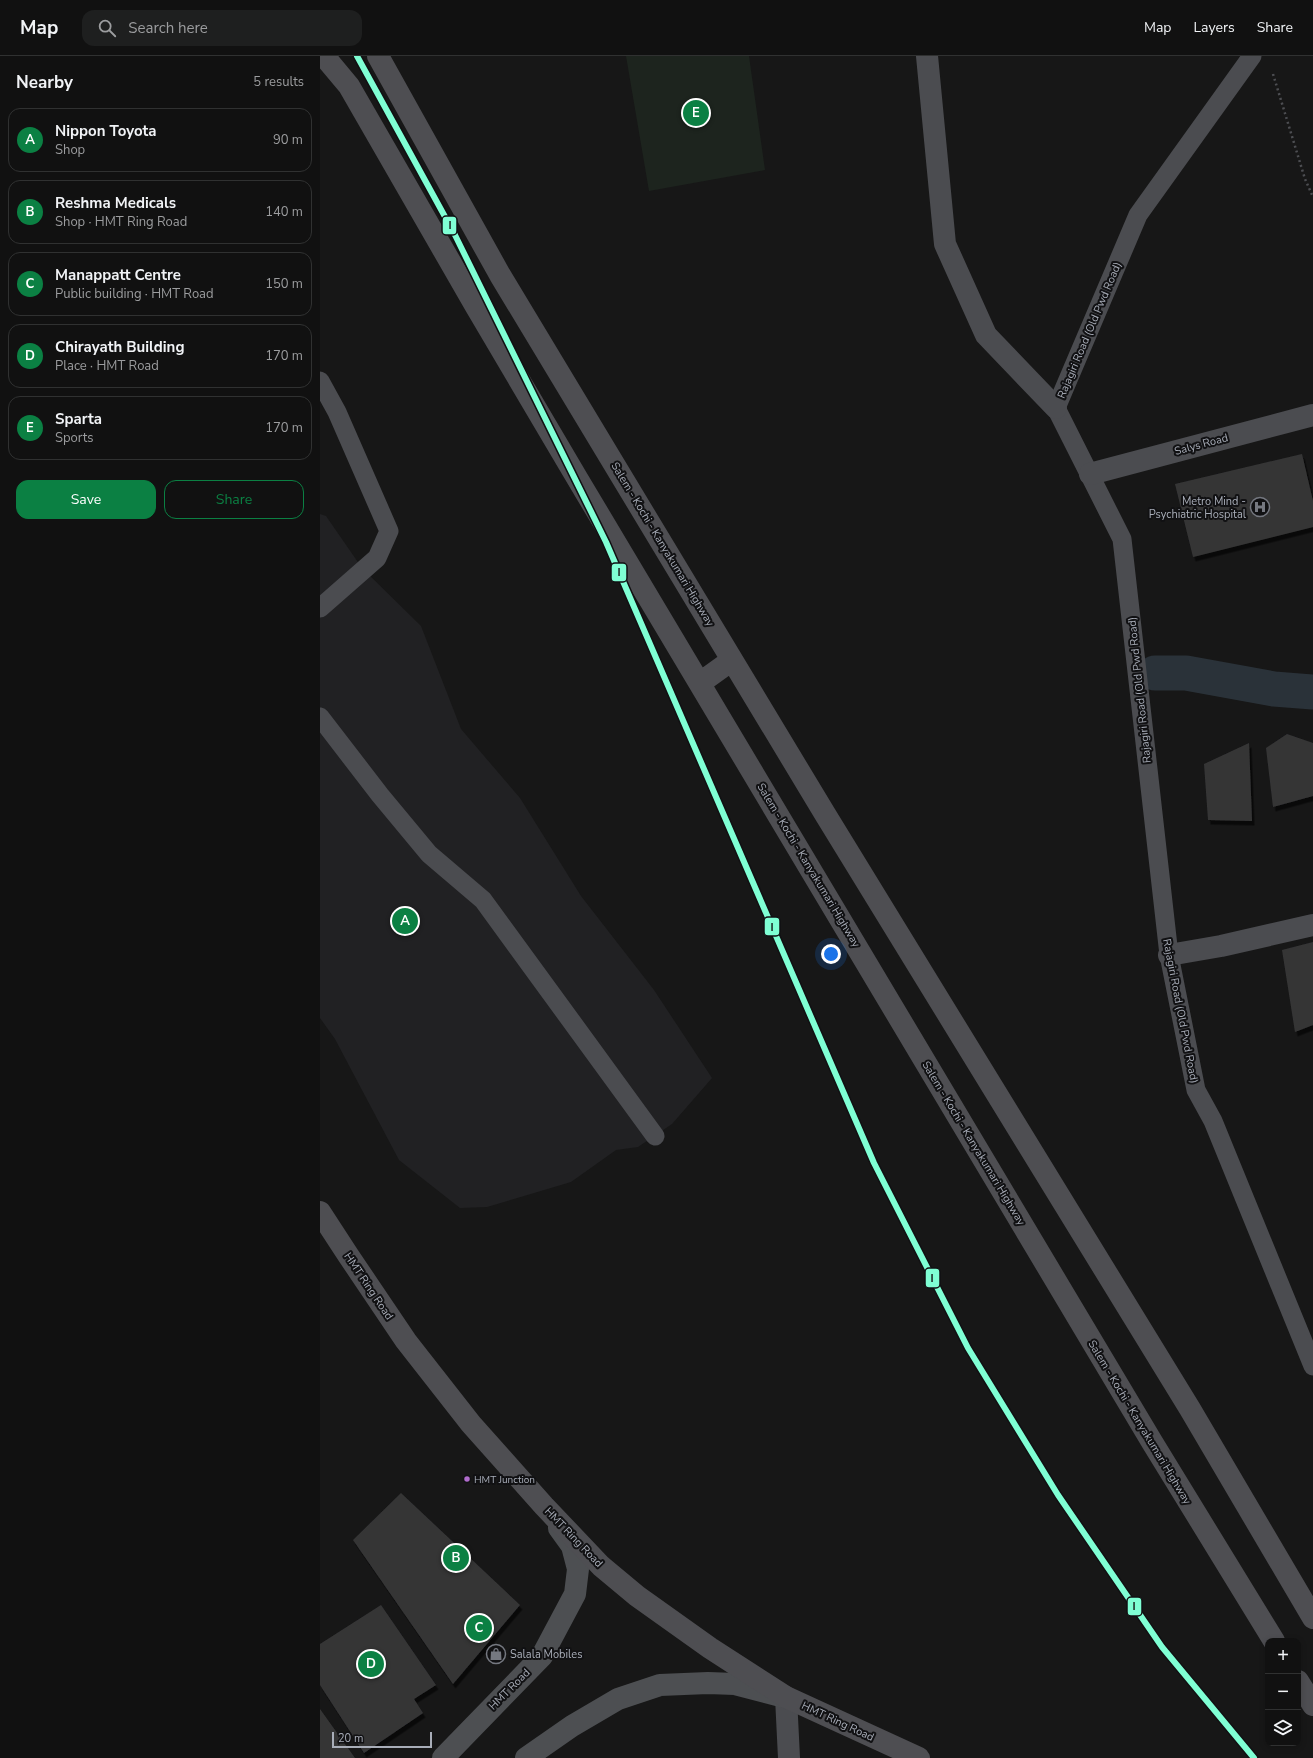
<!DOCTYPE html>
<html lang="en">
<head>
<meta charset="utf-8">
<style>
  body { margin:0; font-family:"Nunito Sans",sans-serif; background:#1e1f1f; color:#f1f3f6 }
  .controls { position:absolute; right:12px; bottom:12px; display:grid; overflow:hidden; border-radius:8px; box-shadow:0 2px 6px #0003 }
  .controls button { width:36px; height:36px; display:grid; place-items:center; padding:0; border:0; border-bottom:1px solid #303131; background:#111; color:#f1f3f6; font:20px sans-serif }
  .scale { position:absolute; left:12px; bottom:10px; width:100px; box-sizing:border-box; padding-left:4px; border:2px solid #a8adb8; border-top:0; font-size:11px; line-height:14px; white-space:nowrap; color:#a8adb8; -webkit-text-stroke:3px #111113; paint-order:stroke }
  .you { position:absolute; left:511px; top:898px; width:14px; height:14px; margin:-10px; border:3px solid #fff; border-radius:50%; background:#1a73e8; box-shadow:0 0 0 6px #1a73e833 }
  .badge { display:grid; place-items:center; width:26px; height:26px; border-radius:50%; background:#0b8043; color:#fff; font-size:13px; font-weight:700 }
  .pin { position:absolute; translate:-50% -50%; border:2px solid #fff; box-shadow:0 1px 4px #0006 }
  .list { margin:0; padding:0; list-style:none }
  h2 { display:flex; justify-content:space-between; align-items:center; height:52px; margin:0; padding:0 16px; font-size:17px }
  h2 small { font-size:13px; font-weight:400; color:#9c9d9f }
  .list li { display:grid; grid-template-columns:26px 1fr auto; gap:12px; align-items:center; box-sizing:border-box; height:64px; margin:0 8px 8px; padding:0 8px; border:1px solid #303131; border-radius:12px }
  .list b { display:block; font-size:15px; white-space:nowrap }
  .list p { margin:0; font-size:13px; white-space:nowrap; color:#9c9d9f }
  .list em { font-size:13px; font-style:normal; color:#9c9d9f }
  .actions { display:flex; gap:8px; padding:12px 16px }
  .actions a { flex:1; padding:9px 0; border:1px solid #0b8043; border-radius:12px; text-align:center; font-size:14px; color:#0b8043 }
  .actions .main { background:#0b8043; color:#fff }
  .icon { flex:none; width:22px; height:22px; fill:none; stroke:currentColor; stroke-width:2; stroke-linecap:round; stroke-linejoin:round }
  .map { position:relative; flex:none; width:993px; height:1702px; overflow:hidden }
  header { display:flex; align-items:center; gap:24px; box-sizing:border-box; height:56px; padding:0 20px; background:#111; border-bottom:1px solid #303131 }
  header strong { font-size:19px }
  nav { display:flex; gap:22px; margin-inline-start:auto; font-size:14px }
  .search { width:280px; height:36px; background:#1e1f1f; display:flex; align-items:center; gap:10px; box-sizing:border-box; padding:0 14px; border-radius:12px; color:#9c9d9f; font-size:15px }
  main { display:flex }
  aside { flex:1; background:#111 }
  .map>svg:first-child { display:block }
</style>
</head>
<body>
<header>
<strong>Map</strong>
<div class="search"><svg class="icon" aria-label="search" viewBox="0 0 24 24"><circle cx="10" cy="10" r="6"/><path d="M15 15l6 6"/></svg>Search here</div>
<nav><a>Map</a><a>Layers</a><a>Share</a></nav>
</header>
<main>
<aside>
<h2>Nearby<small>5 results</small></h2>
<ul class="list">
<li><span class="badge">A</span><div><b>Nippon Toyota</b><p>Shop</p></div><em>90 m</em></li>
<li><span class="badge">B</span><div><b>Reshma Medicals</b><p>Shop · HMT Ring Road</p></div><em>140 m</em></li>
<li><span class="badge">C</span><div><b>Manappatt Centre</b><p>Public building · HMT Road</p></div><em>150 m</em></li>
<li><span class="badge">D</span><div><b>Chirayath Building</b><p>Place · HMT Road</p></div><em>170 m</em></li>
<li><span class="badge">E</span><div><b>Sparta</b><p>Sports</p></div><em>170 m</em></li>
</ul>
<div class="actions"><a class="main">Save</a><a>Share</a></div>
</aside>
<div class="map">
<svg width="993" height="1702" viewBox="0 0 993 1702">
  <defs>
    <filter id="shadow"><feDropShadow dx="2.5" dy="4.5" stdDeviation="0" flood-color="#0009"/></filter>
  </defs>
  <rect width="100%" height="100%" fill="#171717"/>
  <path fill="#212123" d="M 0,458 L 6,460 L 42,512 L 101,570 L 141,673 L 200,742 L 261,840 L 334,934 L 392,1022 L 352,1068 L 318,1091 L 296,1094 L 251,1126 L 167,1151 L 140,1152 L 79,1104 L 15,983 L 0,962 Z"/>
  <path fill="#1d241e" d="M 306,0 L 429,0 L 445,114 L 329,135 Z"/>
  <g fill="none" stroke-linecap="round" stroke-linejoin="round">
    <path stroke="#2a3239" stroke-width="35" d="M 835,617 L 866,617 L 954,633 L 993,636"/>
  </g>
  <path fill="#353536" filter="url(#shadow)" d="M 982,398 L 993,445 L 993,471 L 873,501 L 855,428 Z
    M 967,678 L 993,687 L 993,740 L 953,751 L 946,692 Z
    M 929,687 L 932,765 L 888,764 L 884,708 Z
    M 993,886 L 993,969 L 975,976 L 962,894 Z
    M 81,1437 L 200,1549 L 133,1628 L 33,1484 Z
    M 61,1549 L 116,1629 L 94,1643 L 103,1657 L 44,1697 L 0,1629 L 0,1588 Z
    M 0,1653 L 35,1702 L 0,1702 Z"/>
  <g fill="none" stroke-linecap="round" stroke-linejoin="round">
    <path stroke="#4d4e52" stroke-width="2.5" stroke-dasharray="2 3" stroke-linecap="butt" d="M 953,18 L 985,123 L 993,141"/>
    <path stroke="#4b4c50" stroke-width="19" d="M 932,0 L 818,159 L 736,352 L 802,483 L 849,899 L 876,1034 L 893,1065 L 993,1310
      M 0,325 L 17,356 L 69,475 L 57,502 L 0,552
      M 0,661 L 60,739 L 109,798 L 163,844 L 335,1080"/>
    <path stroke="#4b4c50" stroke-width="22" d="M 607,0 L 625,188 L 666,279 L 736,352
      M 849,899 L 901,890 L 993,869"/>
    <path stroke="#4b4c50" stroke-width="22" d="M 770,418 L 993,359
      M 466,1641 L 469,1702"/>
    <path stroke="#4d4f52" stroke-width="22" d="M 123,1702 L 222,1600 L 255,1538 L 258,1513 L 252,1490 L 239,1472
      M 206,1702 L 252,1670 L 298,1643 L 340,1629 L 388,1627 L 415,1628 L 461,1640"/>
    <path stroke="#4e4e52" stroke-width="22" d="M 4,0 L 29,30 L 155,249 L 257,422 L 832,1386 L 954,1585
      M 58,0 L 180,219 L 505,758 L 870,1353 L 993,1562
      M 380,627 L 412,604
      M 0,1156 L 28,1199 L 86,1285 L 151,1368 L 224,1450 L 281,1510 L 317,1540 L 390,1592 L 466,1641 L 599,1702
      M 978,1625 L 993,1649"/>
    <g stroke="#111113" stroke-width="9">
      <path id="metro-1" d="M 37,0 L 135,179 L 286,486 L 554,1107 L 648,1292 L 738,1439 L 842,1591 L 934,1702"/>
    </g>
    <use href="#metro-1" stroke="#7fffd4" stroke-width="6"/>
  </g>
  <defs>
    <g id="hospital-ring" transform="scale(1)"><circle r="9.5" fill="#111113" stroke="#757880" stroke-width="1.5"/><path d="M-5-5h3v3.5h4V-5h3V5h-3V1.5h-4V5h-3Z" fill="#757880"/></g>
    <g id="shop-ring" transform="scale(1)"><circle r="9.5" fill="#111113" stroke="#757880" stroke-width="1.5"/><path d="M-5-2.5h2.3a2.7 3.5 0 0 1 5.4 0H5L5.5 6h-11ZM-1.5-2.5h3a1.5 2.3 0 0 0-3 0Z" fill="#757880"/></g>
  </defs>
  <g fill-rule="evenodd">
    <use href="#hospital-ring" x="940" y="451"/>
    <use href="#shop-ring" x="176" y="1598"/>
  </g>
  <circle fill="#b06ccc" stroke="#111113" stroke-width="1.5" cx="147" cy="1423" r="3.5"/>
  <g text-anchor="middle" stroke-width="4" stroke-linejoin="round" paint-order="stroke">
    <g font-size="10" fill="#a8adb8" stroke="#111113" text-anchor="start">
      <text x="154" y="1427">HMT Junction</text>
    </g>
    <g font-size="11" fill="#a8adb8" stroke="#111113">
      <text transform="translate(769 274) rotate(-67)" y="4">Rajagiri Road (Old Pwd Road)</text>
      <text transform="translate(881 388) rotate(-15)" y="4">Salys Road</text>
      <text transform="translate(343 488) rotate(59)" y="4">Salem - Kochi - Kanyakumari Highway</text>
      <text transform="translate(819 634) rotate(-96)" y="4">Rajagiri Road (Old Pwd Road)</text>
      <text transform="translate(489 809) rotate(59)" y="4">Salem - Kochi - Kanyakumari Highway</text>
      <text transform="translate(861 955) rotate(79)" y="4">Rajagiri Road (Old Pwd Road)</text>
      <text transform="translate(654 1087) rotate(59)" y="4">Salem - Kochi - Kanyakumari Highway</text>
      <text transform="translate(49 1230) rotate(56)" y="4">HMT Ring Road</text>
      <text transform="translate(820 1366) rotate(59)" y="4">Salem - Kochi - Kanyakumari Highway</text>
      <text transform="translate(254 1481) rotate(46)" y="4">HMT Ring Road</text>
      <text transform="translate(189 1633) rotate(-45)" y="4">HMT Road</text>
      <text transform="translate(518 1665) rotate(25)" y="4">HMT Ring Road</text>
    </g>
    <g font-size="11" fill="#a8adb8" stroke="#111113" text-anchor="end">
      <text x="926" y="449">Metro Mind -<tspan x="926" dy="13">Psychiatric Hospital</tspan></text>
      <text x="190" y="1602" text-anchor="start">Salala Mobiles</text>
    </g>
  </g>
  <g stroke="#111113" stroke-width="1.5">
    <rect x="122" y="160" width="15" height="19" rx="4" fill="#7fffd4"/>
    <rect x="291" y="507" width="16" height="19" rx="4" fill="#7fffd4"/>
    <rect x="444" y="861" width="16" height="19" rx="4" fill="#7fffd4"/>
    <rect x="605" y="1212" width="15" height="20" rx="4" fill="#7fffd4"/>
    <rect x="807" y="1541" width="15" height="19" rx="4" fill="#7fffd4"/>
  </g>
  <g font-size="11" text-anchor="middle" font-weight="bold" fill="#111">
    <text x="130" y="173">I</text>
    <text x="299" y="520">I</text>
    <text x="452" y="875">I</text>
    <text x="612" y="1226">I</text>
    <text x="814" y="1554">I</text>
  </g>
</svg>
<div class="controls">
<button>+</button>
<button>−</button>
<button><svg class="icon" aria-label="layers" viewBox="0 0 24 24"><path d="M12 4l9 5-9 5-9-5zM3 14l9 5 9-5"/></svg></button>
</div>
<div class="scale">20 m</div>
<div class="you"></div>
<div class="pin badge" style="left:85px;top:865px">A</div>
<div class="pin badge" style="left:136px;top:1502px">B</div>
<div class="pin badge" style="left:159px;top:1572px">C</div>
<div class="pin badge" style="left:51px;top:1608px">D</div>
<div class="pin badge" style="left:376px;top:57px">E</div>
</div>
</main>
</body>
</html>
